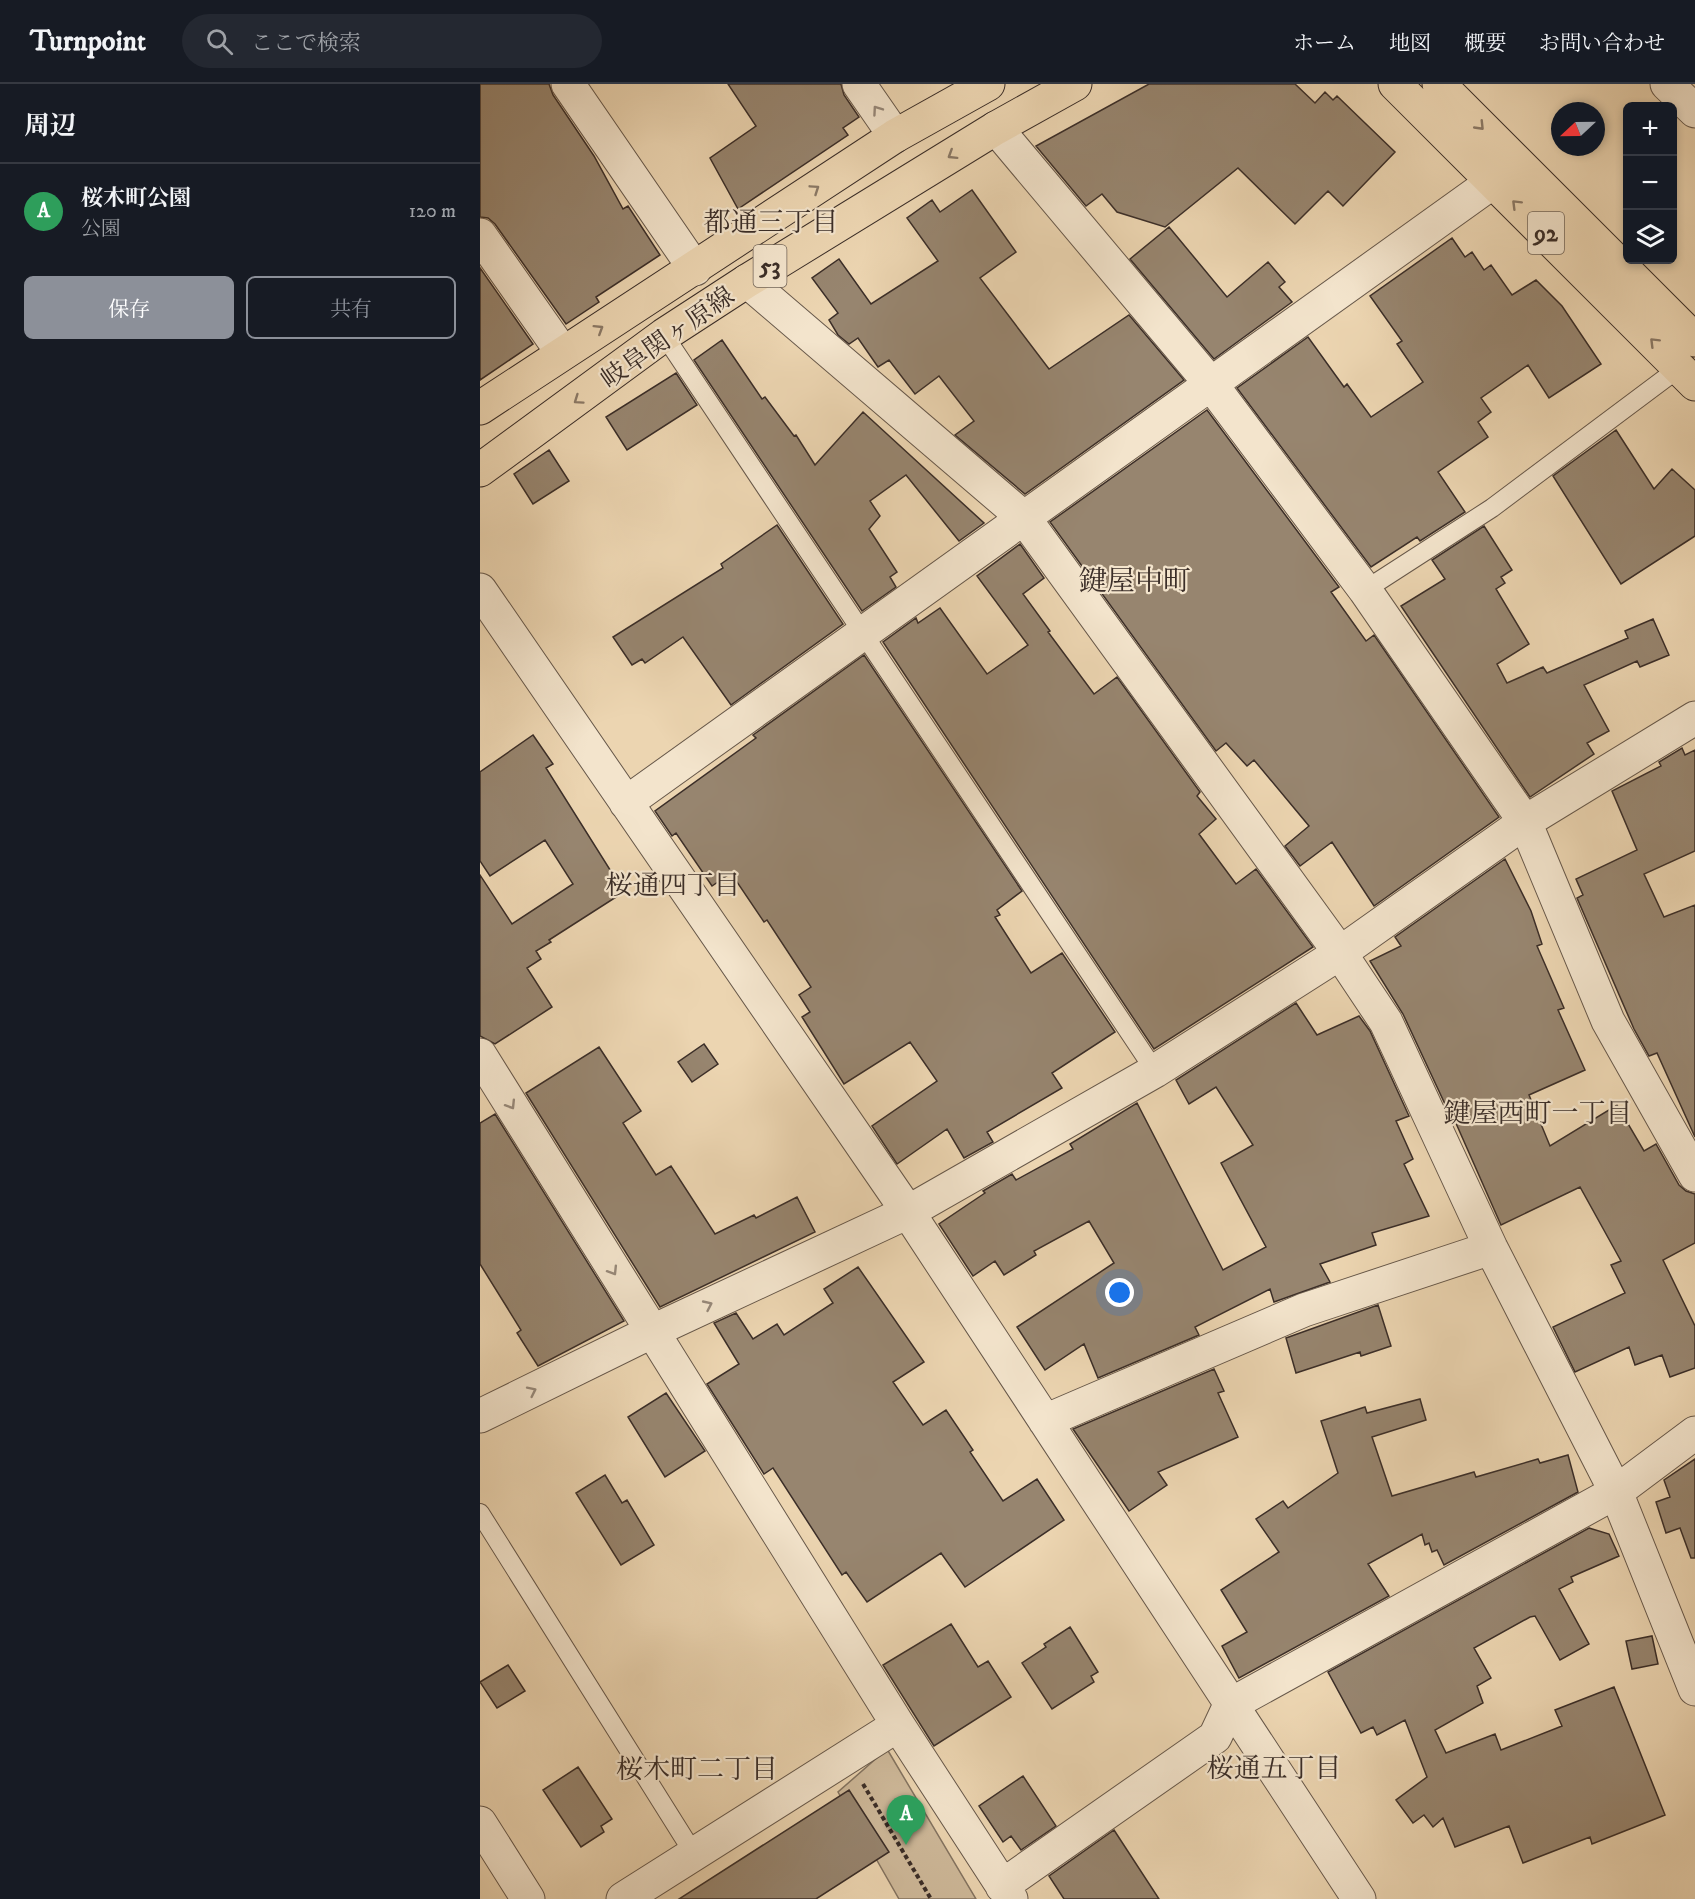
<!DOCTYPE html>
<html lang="ja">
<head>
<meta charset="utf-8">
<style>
  body { margin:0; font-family:"IM FELL DW Pica","Noto Serif JP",serif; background:#242831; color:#f1f3f6 }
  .controls { position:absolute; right:18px; top:18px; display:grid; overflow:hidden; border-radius:9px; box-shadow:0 3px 9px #0003 }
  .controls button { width:54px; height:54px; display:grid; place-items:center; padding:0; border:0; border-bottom:2px solid #363941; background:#171b24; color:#f1f3f6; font:30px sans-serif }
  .compass { position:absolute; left:1071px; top:18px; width:54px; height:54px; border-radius:50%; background:#171b24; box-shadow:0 3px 9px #0003; rotate:248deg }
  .you { position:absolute; left:640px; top:1209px; width:21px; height:21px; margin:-15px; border:4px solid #fff; border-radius:50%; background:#1a73e8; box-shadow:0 0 0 9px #1a73e833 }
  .badge { display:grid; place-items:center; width:39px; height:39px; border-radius:50%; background:#8c9099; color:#fff; font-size:20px; font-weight:700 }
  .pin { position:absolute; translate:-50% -50px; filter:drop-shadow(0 2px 3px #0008) }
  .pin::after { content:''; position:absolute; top:32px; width:21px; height:18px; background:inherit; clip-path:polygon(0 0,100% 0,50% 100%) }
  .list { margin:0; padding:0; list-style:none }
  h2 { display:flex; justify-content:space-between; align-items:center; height:78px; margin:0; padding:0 24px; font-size:26px }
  h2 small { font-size:20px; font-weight:400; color:#9ea1a6 }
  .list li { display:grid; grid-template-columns:39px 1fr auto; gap:18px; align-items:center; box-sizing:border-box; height:96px; padding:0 24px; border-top:2px solid #363941 }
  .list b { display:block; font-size:22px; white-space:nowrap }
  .list p { margin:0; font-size:20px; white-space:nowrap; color:#9ea1a6 }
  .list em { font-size:20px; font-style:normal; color:#9ea1a6 }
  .actions { display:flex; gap:12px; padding:18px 24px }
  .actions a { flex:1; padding:14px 0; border:2px solid #8c9099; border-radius:9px; text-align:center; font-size:21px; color:#8c9099 }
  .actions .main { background:#8c9099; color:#fff }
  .icon { flex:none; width:33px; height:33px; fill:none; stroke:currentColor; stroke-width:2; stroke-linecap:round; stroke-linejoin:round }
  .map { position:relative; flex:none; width:1215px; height:1815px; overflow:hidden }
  header { display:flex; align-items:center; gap:36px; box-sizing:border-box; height:84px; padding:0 30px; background:#171b24; border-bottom:2px solid #363941 }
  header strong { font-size:28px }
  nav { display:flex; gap:33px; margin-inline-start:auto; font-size:21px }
  .search { width:420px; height:54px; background:#242831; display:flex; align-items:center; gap:15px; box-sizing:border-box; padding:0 21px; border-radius:33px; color:#9ea1a6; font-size:22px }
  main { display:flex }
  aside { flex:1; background:#171b24 }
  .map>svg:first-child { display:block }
</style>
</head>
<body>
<header>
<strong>Turnpoint</strong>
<div class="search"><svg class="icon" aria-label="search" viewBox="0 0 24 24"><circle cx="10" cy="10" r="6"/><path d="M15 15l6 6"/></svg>ここで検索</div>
<nav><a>ホーム</a><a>地図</a><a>概要</a><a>お問い合わせ</a></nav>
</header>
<main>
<aside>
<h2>周辺<small></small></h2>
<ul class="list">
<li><span class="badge" style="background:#2e9e5b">A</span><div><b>桜木町公園</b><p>公園</p></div><em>120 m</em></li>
</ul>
<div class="actions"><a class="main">保存</a><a>共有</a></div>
</aside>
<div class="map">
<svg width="1215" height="1815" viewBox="0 0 1215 1815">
  <rect width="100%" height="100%" fill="#ecd5b1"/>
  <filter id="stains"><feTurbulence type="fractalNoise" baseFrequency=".00333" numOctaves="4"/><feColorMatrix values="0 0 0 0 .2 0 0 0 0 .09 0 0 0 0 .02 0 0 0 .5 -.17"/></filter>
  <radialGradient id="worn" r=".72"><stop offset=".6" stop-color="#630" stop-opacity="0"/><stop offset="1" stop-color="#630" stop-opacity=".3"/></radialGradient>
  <path fill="#ceb99a" stroke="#847461" stroke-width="1.5" d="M 407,1665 L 496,1815 L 419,1815 L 358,1708 Z"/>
  <path fill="#97856f" stroke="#3b2e28" stroke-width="1.5" d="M 0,0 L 69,0 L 73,11 L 114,72 L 143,125 L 148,122 L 180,171 L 116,213 L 119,218 L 86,240 L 15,140 L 8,134 L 0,133 Z
    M 248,0 L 361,0 L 364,11 L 379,33 L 363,44 L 368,51 L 258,125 L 230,74 L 276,42 Z
    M 669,0 L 815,0 L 835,19 L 845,8 L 853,16 L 857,12 L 915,68 L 863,122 L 848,107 L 815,140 L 758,84 L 685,143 L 637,128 L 622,110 L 606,122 L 556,62 Z
    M 492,106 L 536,168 L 500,194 L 569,285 L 649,231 L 704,296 L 545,410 L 475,351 L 494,337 L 459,292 L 435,310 L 409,276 L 398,283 L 378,254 L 369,260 L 358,251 L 349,236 L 358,229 L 332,194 L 359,175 L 391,220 L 458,177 L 427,134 L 452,116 L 460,128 Z
    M 689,143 L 747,213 L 788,178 L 805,198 L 799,203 L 812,218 L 734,275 L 650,175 Z
    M 972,154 L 985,173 L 992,168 L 1004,186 L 1011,181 L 1032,211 L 1056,196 L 1082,222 L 1121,280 L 1069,314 L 1048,281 L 1001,314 L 1011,328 L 998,338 L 1008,353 L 958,388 L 985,428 L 940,457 L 937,453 L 891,483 L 757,304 L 828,253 L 864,303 L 867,300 L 891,333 L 943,298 L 917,260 L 922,257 L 890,212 Z
    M 0,184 L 53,260 L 0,296 Z
    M 242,256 L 282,315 L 285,313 L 314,352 L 316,351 L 335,381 L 383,328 L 504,439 L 479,457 L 426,391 L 390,417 L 400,432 L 389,445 L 417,488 L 410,493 L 416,503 L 382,527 L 214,276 Z
    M 196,289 L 217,321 L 147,366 L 126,333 Z
    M 727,326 L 859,503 L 851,508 L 886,557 L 894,551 L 1019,733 L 894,822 L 852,758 L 820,782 L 805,762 L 829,742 L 774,676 L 767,682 L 746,659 L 736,667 L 570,438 Z
    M 1136,346 L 1174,405 L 1192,385 L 1215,406 L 1215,452 L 1141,500 L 1073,392 Z
    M 69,366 L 89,397 L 53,420 L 34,390 Z
    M 297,441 L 363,540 L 251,621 L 203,553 L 165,579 L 162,575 L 152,581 L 133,553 L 243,484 L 241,480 Z
    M 1004,442 L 1032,486 L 1021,493 L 1025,499 L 1016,505 L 1049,560 L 1017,580 L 1027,599 L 1063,583 L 1067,589 L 1148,554 L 1145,547 L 1173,535 L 1189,571 L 1160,583 L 1157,577 L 1104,601 L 1129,647 L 1107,659 L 1114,670 L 1050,713 L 921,522 L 965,495 L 952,476 Z
    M 540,460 L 564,494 L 543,510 L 570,547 L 568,548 L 614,610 L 637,593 L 720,708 L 717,712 L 736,735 L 719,750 L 756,800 L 776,785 L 833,863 L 674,965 L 403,558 L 436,534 L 438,539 L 460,524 L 507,590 L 548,561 L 497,492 Z
    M 384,571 L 542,807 L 517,826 L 520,831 L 515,833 L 551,889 L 582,869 L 635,948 L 572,989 L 582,1004 L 507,1048 L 513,1058 L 484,1074 L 467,1045 L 417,1080 L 392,1042 L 457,997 L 430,958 L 364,1000 L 322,933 L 330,928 L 319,911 L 331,903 L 287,836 L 284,838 L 251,789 L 232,802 L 196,749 L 192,752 L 175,727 L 276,654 L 273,651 Z
    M 53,651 L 73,680 L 66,684 L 144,808 L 69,856 L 71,858 L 56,867 L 61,875 L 47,884 L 72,923 L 15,960 L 0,952 L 0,791 L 32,840 L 93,800 L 65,756 L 10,792 L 0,777 L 0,688 Z
    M 1202,664 L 1205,671 L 1215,666 L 1215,767 L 1164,790 L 1184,833 L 1215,821 L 1215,1053 L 1177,969 L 1169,972 L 1154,945 L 1097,814 L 1103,811 L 1096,795 L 1157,766 L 1132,707 L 1181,682 L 1179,678 Z
    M 1025,775 L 1051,827 L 1062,860 L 1057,862 L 1084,924 L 1078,926 L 1105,986 L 1049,1011 L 1070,1062 L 1137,1021 L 1164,1067 L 1176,1060 L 1199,1101 L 1206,1107 L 1215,1110 L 1215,1159 L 1183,1176 L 1215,1242 L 1215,1284 L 1190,1293 L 1182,1271 L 1155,1281 L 1149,1263 L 1095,1288 L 1073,1243 L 1145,1209 L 1131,1181 L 1141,1177 L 1100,1103 L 1021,1141 L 967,1019 L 965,1020 L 923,930 L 890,877 L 921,862 L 915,853 Z
    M 816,919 L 837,951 L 879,932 L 890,947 L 929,1032 L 916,1037 L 933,1075 L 924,1080 L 949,1132 L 892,1149 L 896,1161 L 840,1180 L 850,1198 L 794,1218 L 790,1205 L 715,1243 L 719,1251 L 618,1294 L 604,1260 L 565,1286 L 537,1243 L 634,1179 L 609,1137 L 554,1167 L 556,1171 L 524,1191 L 515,1177 L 493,1192 L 459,1140 L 505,1109 L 503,1107 L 532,1090 L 536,1096 L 593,1065 L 590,1060 L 657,1019 L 743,1186 L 786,1163 L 741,1079 L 773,1061 L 736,1003 L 709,1020 L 696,996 Z
    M 224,960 L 238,980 L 212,998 L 198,978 Z
    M 119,963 L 161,1027 L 143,1039 L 176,1091 L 191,1082 L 235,1150 L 274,1131 L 276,1134 L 317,1113 L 335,1148 L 180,1223 L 46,1009 Z
    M 15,1030 L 144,1237 L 58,1282 L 37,1249 L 41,1246 L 0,1180 L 0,1039 Z
    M 378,1183 L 444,1278 L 413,1298 L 443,1341 L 466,1326 L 493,1366 L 490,1368 L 523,1417 L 557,1395 L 584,1436 L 485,1503 L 461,1469 L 387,1518 L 366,1488 L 362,1491 L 293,1384 L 284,1390 L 227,1300 L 259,1280 L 234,1239 L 256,1229 L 273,1255 L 297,1240 L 304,1251 L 353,1219 L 344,1205 Z
    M 898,1221 L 911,1262 L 881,1272 L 880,1268 L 816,1289 L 806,1254 Z
    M 734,1285 L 744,1307 L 738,1309 L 758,1353 L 678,1388 L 687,1401 L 649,1427 L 593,1345 Z
    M 186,1309 L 225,1367 L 185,1393 L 148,1333 Z
    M 940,1315 L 946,1336 L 892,1353 L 912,1412 L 994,1388 L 996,1393 L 1058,1375 L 1060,1379 L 1088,1371 L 1098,1408 L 964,1481 L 957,1466 L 952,1468 L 949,1459 L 945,1461 L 942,1450 L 888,1480 L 909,1512 L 759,1594 L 742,1562 L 767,1548 L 741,1506 L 799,1468 L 776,1435 L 803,1417 L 808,1424 L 858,1389 L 841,1337 L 885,1323 L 887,1329 Z
    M 1215,1375 L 1215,1474 L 1211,1474 L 1200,1444 L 1186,1449 L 1176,1418 L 1190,1413 L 1184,1396 Z
    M 125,1391 L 142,1419 L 147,1416 L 174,1461 L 141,1481 L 96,1409 Z
    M 1109,1444 L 1129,1450 L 1139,1472 L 1091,1493 L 1093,1498 L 1079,1505 L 1109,1560 L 1080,1576 L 1055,1532 L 1050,1533 L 994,1564 L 1011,1594 L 997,1602 L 1003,1619 L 955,1646 L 966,1669 L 1015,1650 L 1021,1666 L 1082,1642 L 1075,1626 L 1134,1603 L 1185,1731 L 1112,1760 L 1110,1753 L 1043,1779 L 1029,1742 L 975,1763 L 963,1734 L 953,1743 L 944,1731 L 933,1739 L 916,1716 L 947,1693 L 925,1636 L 897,1651 L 893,1643 L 881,1649 L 848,1588 Z
    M 471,1540 L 498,1583 L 508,1577 L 531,1613 L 454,1662 L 403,1581 Z
    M 590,1543 L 618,1588 L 611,1592 L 614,1598 L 572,1625 L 542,1579 L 566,1563 L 564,1560 Z
    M 1172,1552 L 1178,1580 L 1152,1585 L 1146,1557 Z
    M 28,1581 L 45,1607 L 17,1624 L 0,1598 Z
    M 98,1683 L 132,1735 L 121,1742 L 124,1748 L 101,1763 L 63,1706 Z
    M 543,1692 L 576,1742 L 541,1766 L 531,1752 L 523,1758 L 499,1722 Z
    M 369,1706 L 409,1768 L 336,1815 L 199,1815 Z
    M 634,1746 L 679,1815 L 584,1815 L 569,1792 Z"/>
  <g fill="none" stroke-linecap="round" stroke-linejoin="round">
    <g stroke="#67584a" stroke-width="20">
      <path id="lane" d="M 184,251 L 675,987
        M 885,506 L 1012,424 L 1199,284
        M 0,1429 L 214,1770"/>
    </g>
    <g stroke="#67584a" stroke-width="35">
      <path id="street" d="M 88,0 L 215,185
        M 379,0 L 415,52
        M 1187,0 L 1215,27
        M 516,44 L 731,300 L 885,506 L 1045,738 L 1128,937 L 1215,1091
        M 0,151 L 82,268
        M 267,197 L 544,434 L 860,869 L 906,938 L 1011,1164 L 1136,1408 L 1215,1605
        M 0,506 L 428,1128 L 879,1815
        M 146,719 L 1014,97
        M 0,971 L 418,1641 L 531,1815
        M 0,1332 L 171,1248 L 428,1128 L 675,987 L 860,869 L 1045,738 L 1215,634
        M 565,1337 L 824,1226 L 1011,1164
        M 0,1739 L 48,1815
        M 522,1802 L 735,1653 L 750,1621 L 1136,1408 L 1215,1349
        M 143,1815 L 418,1641"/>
    </g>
    <g stroke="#3b2e28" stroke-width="35">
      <path id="primary" d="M 915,0 L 1215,300
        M 959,0 L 1215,256
        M 0,324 L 415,52 L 508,0
        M 0,386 L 184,251 L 267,197 L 516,44 L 595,0"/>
    </g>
    <path stroke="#3b2e28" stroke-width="4" stroke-dasharray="4.5 3" stroke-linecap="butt" d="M 383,1700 L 451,1815"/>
    <use href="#lane" stroke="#f3e4cc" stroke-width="18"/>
    <use href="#street" stroke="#f3e4cc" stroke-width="33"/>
    <use href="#primary" stroke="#ecd5b1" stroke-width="33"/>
  </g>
  <defs><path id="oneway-chevron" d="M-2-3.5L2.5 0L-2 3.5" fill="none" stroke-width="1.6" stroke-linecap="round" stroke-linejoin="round" transform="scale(1.5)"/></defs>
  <g stroke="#97897a">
    <use href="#oneway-chevron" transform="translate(397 26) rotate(-125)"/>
    <use href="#oneway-chevron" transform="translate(31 1021) rotate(58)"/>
    <use href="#oneway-chevron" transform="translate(133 1187) rotate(58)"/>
    <use href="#oneway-chevron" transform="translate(228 1221) rotate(-25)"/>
    <use href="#oneway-chevron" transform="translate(52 1307) rotate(-26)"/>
  </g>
  <g stroke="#8b7966">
    <use href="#oneway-chevron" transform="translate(1000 42) rotate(46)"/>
    <use href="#oneway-chevron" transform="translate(472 71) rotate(148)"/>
    <use href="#oneway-chevron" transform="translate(335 105) rotate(-34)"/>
    <use href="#oneway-chevron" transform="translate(1036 120) rotate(-135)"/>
    <use href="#oneway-chevron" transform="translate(119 245) rotate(-32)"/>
    <use href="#oneway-chevron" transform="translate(1174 258) rotate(-135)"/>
    <use href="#oneway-chevron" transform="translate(98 316) rotate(145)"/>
  </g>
  <g text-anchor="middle" stroke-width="4.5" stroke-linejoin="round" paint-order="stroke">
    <g fill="#f3e4cc" stroke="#726559" stroke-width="1.5">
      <rect x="1048" y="128" width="36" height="42" rx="4.5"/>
      <rect x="273.5" y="161" width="33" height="42" rx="4.5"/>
    </g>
    <g font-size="24" font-weight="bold" fill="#3b2e28">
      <text x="1066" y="157">92</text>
      <text x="290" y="190">53</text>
    </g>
    <g font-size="26" fill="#3b2e28" stroke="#f3e4cc">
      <text transform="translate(187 253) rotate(-35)" y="9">岐阜関ヶ原線</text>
    </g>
    <g font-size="27" fill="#3b2e28" stroke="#f3e4cc">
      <text x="291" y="147">都通三丁目</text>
      <text x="193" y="810">桜通四丁目</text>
      <text x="1058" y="1038">鍵屋西町一丁目</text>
      <text x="794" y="1693">桜通五丁目</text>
      <text x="217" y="1694">桜木町二丁目</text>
    </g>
    <g font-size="28" fill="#3b2e28" stroke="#f3e4cc">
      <text x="655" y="506">鍵屋中町</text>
    </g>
  </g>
  <rect width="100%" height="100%" filter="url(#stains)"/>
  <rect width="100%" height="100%" fill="url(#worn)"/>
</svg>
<div class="controls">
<button>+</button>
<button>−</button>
<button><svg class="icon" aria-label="layers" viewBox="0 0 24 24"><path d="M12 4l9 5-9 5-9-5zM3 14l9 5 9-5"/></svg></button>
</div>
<svg class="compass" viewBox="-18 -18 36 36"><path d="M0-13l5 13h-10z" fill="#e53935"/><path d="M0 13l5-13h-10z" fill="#9ea1a6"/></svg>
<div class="you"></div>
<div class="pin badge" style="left:426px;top:1761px;background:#2e9e5b">A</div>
</div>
</main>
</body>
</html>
